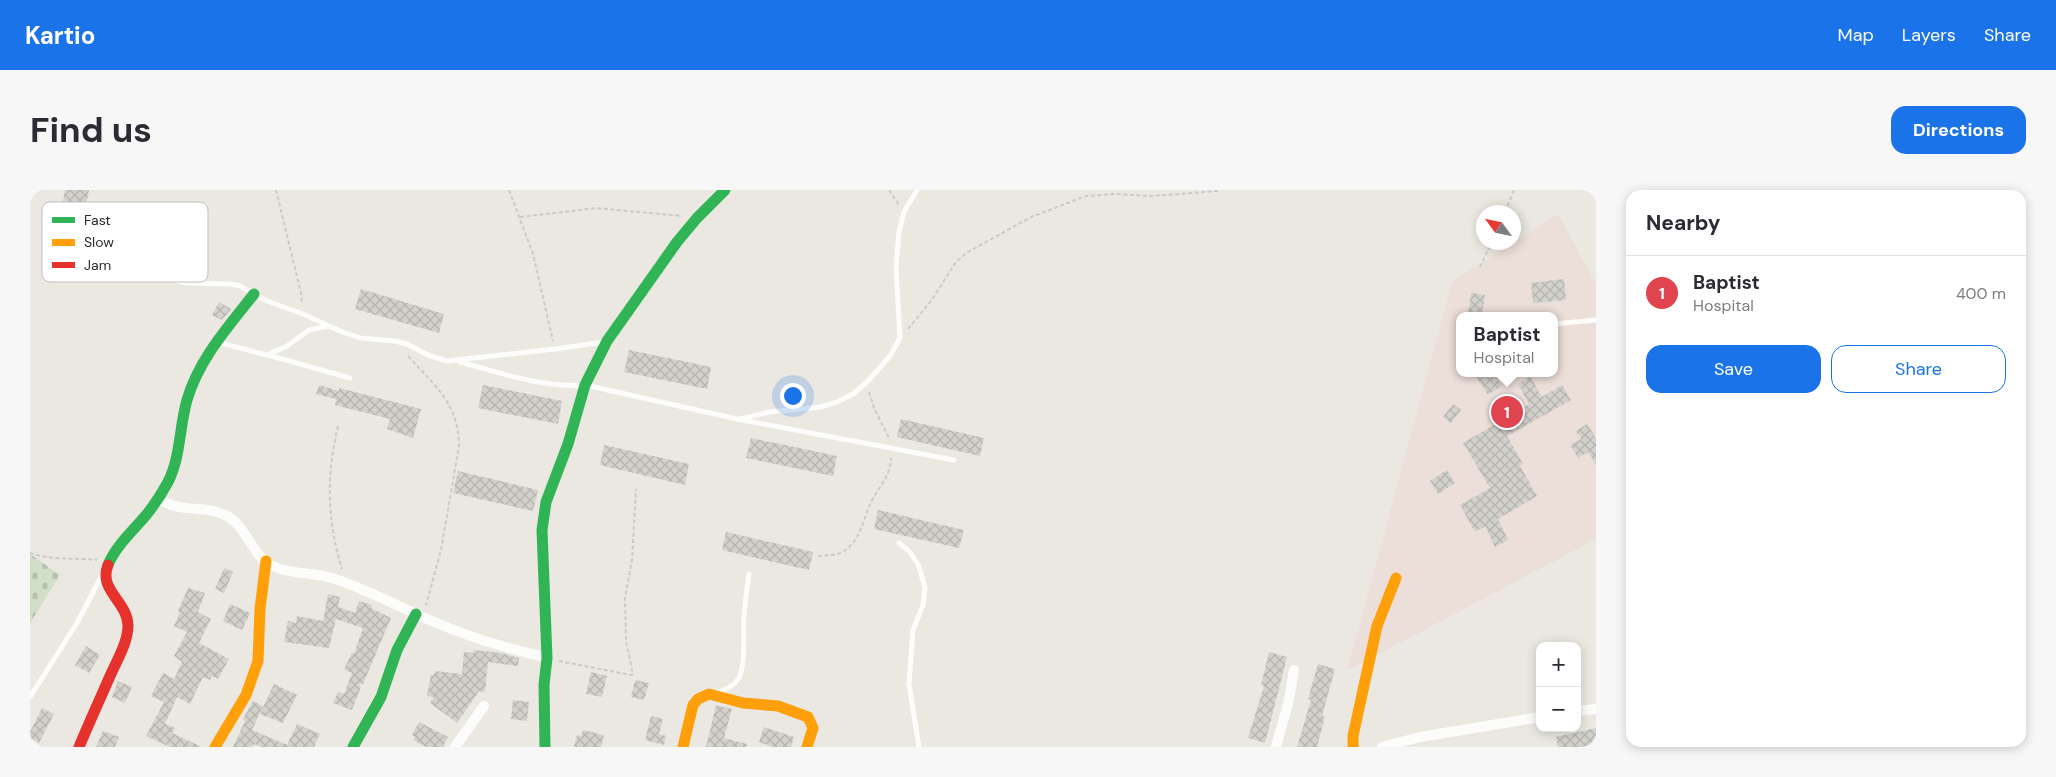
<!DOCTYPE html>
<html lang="en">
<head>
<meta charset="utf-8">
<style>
  body { margin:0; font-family:"DM Sans",sans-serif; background:#f7f7f7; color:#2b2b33 }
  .controls { position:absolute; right:15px; bottom:15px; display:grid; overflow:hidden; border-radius:10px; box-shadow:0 2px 12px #0003 }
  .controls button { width:45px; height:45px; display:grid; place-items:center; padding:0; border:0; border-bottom:1px solid #e1e1e2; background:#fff; color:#2b2b33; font:25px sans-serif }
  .compass { position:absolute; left:1446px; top:15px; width:45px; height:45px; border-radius:50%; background:#fff; box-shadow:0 2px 12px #0003; rotate:303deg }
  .you { position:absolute; left:762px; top:205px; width:18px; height:18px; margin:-12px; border:4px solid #fff; border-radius:50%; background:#1a73e8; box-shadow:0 0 0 8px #1a73e833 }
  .badge { display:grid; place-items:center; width:32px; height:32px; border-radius:50%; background:#1a73e8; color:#fff; font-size:16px; font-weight:700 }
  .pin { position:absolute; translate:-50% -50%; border:2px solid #fff; box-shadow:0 1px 5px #0006 }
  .popup { position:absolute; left:1426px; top:122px; width:102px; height:65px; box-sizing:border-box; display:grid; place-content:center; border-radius:10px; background:#fff; filter:drop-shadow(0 1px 4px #0005); font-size:16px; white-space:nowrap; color:#7c7c81 }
  .popup b { font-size:19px; color:#2b2b33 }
  .popup::after { content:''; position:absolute; left:50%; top:100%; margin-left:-10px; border:10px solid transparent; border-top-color:#fff }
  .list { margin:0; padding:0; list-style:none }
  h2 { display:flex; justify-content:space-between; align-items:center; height:65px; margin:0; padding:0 20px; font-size:21px }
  h2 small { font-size:16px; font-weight:400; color:#7c7c81 }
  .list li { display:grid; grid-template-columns:32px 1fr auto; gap:15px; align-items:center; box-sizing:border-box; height:75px; padding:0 20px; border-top:1px solid #e1e1e2 }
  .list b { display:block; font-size:19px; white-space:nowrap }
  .list p { margin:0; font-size:16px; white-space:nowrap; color:#7c7c81 }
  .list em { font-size:16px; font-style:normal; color:#7c7c81 }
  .actions { display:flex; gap:10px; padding:15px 20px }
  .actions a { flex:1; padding:11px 0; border:1px solid #1a73e8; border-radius:15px; text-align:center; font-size:18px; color:#1a73e8 }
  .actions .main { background:#1a73e8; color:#fff }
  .map { position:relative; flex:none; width:1566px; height:557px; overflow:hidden; border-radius:15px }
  header { display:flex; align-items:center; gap:30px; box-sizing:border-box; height:70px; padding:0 25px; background:#1a73e8; color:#fff }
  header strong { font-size:24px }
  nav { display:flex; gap:28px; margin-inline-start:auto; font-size:18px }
  .intro { display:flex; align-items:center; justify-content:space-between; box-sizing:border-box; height:120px; padding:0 30px }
  h1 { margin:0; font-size:35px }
  .button { padding:12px 22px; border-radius:15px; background:#1a73e8; color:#fff; font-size:18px; font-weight:700 }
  main { display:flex; gap:30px; padding:0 30px }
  aside { flex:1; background:#fff; border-radius:15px; box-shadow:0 2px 12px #0003 }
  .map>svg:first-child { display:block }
</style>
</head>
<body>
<header>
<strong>Kartio</strong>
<nav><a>Map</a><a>Layers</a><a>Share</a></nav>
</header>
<div class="intro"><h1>Find us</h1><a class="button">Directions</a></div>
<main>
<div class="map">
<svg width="1566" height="557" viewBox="0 0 1566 557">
  <defs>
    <pattern id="cemetery-stones" width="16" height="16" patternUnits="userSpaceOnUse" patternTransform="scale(1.25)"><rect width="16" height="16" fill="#d2dfc8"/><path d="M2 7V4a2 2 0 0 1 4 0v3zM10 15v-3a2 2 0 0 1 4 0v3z" fill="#b4c0ac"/></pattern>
    <pattern id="building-cross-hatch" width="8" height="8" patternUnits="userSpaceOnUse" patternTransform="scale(1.25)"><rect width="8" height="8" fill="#d3d1cc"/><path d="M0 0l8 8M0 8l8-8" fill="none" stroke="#b5b4af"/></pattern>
  </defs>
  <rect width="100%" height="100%" fill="#eae8e1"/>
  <path fill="#ecded9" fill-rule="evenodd" d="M 1528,24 L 1566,94 L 1566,349 L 1317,481 L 1422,92 ZM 1430,126 L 1524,126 L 1524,183 L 1430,183 Z"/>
  <path fill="url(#cemetery-stones)" d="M 0,364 L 30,385 L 0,433 Z"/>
  <path fill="url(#building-cross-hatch)" d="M 35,0 L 59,0 L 49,57 L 26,53 Z
    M 1534,89 L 1536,110 L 1503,113 L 1501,93 Z
    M 331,99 L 414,124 L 409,143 L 325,119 Z
    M 1441,103 L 1455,105 L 1452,125 L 1438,123 Z
    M 189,112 L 201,119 L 192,130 L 182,125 Z
    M 599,160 L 681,177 L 677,199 L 594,182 Z
    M 1444,183 L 1464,183 L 1472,196 L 1458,205 Z
    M 1500,186 L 1512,207 L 1532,195 L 1541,210 L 1477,246 L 1493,274 L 1490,276 L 1507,306 L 1468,329 L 1478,350 L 1465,357 L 1455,336 L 1445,342 L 1430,315 L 1460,298 L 1433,253 L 1499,214 L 1488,194 Z
    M 289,195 L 309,201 L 309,198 L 391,219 L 383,248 L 357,239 L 360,229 L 305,215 L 306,209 L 286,204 Z
    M 453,195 L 532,211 L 528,234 L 448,218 Z
    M 1423,214 L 1431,220 L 1421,233 L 1413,227 Z
    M 871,229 L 954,248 L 950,266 L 867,247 Z
    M 1557,234 L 1566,248 L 1566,275 L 1558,262 L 1548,268 L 1540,255 L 1551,249 L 1546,241 Z
    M 721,248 L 807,266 L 803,286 L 716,268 Z
    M 574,255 L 659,274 L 655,295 L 570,275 Z
    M 1417,280 L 1425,293 L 1408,304 L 1400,291 Z
    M 428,281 L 508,300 L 503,321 L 423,303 Z
    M 848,320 L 934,340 L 929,358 L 844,339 Z
    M 696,342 L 783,362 L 779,380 L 692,360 Z
    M 194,378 L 203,382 L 194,403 L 185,399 Z
    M 158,398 L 175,403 L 168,422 L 181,429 L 169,453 L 199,469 L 188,489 L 182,486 L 180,490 L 173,487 L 160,514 L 147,507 L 135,534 L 145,538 L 142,543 L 172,557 L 140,557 L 116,546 L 134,512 L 121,506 L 133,483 L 144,489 L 152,472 L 144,466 L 157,442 L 144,436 L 150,422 L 148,421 Z
    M 298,404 L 310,407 L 308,417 L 325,423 L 329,411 L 342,415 L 341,418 L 361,428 L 333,494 L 328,494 L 331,497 L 322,520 L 303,513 L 308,502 L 314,504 L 322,483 L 314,479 L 322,463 L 324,464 L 333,438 L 306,429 L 299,458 L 254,452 L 258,431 L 266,433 L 267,426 L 293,431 Z
    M 200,414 L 220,423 L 212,440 L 193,431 Z
    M 56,456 L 70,465 L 59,483 L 45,475 Z
    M 444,460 L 471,463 L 489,468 L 488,476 L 458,472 L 455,502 L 449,501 L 427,533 L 400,513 L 404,507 L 397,506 L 401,484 L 404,485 L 405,481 L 432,484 L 434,462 L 443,463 Z
    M 1239,462 L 1257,467 L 1235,553 L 1218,548 L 1234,496 L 1231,495 Z
    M 1288,474 L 1305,479 L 1292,526 L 1295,527 L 1287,557 L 1267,557 L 1281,510 L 1278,509 Z
    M 561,482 L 577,486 L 572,507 L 556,504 Z
    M 605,490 L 619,493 L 614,510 L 601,507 Z
    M 88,491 L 102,497 L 95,513 L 82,507 Z
    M 244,494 L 267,505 L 253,533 L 230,524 Z
    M 483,510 L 499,512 L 497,531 L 481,529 Z
    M 223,511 L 233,516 L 222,540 L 257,555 L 267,534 L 290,544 L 284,557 L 231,557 L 224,554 L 222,557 L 203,557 L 215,531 L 213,529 Z
    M 686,515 L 702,519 L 694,548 L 717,554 L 716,557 L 676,557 Z
    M 12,518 L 24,524 L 9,553 L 0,548 L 0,542 Z
    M 621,526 L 633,529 L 629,544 L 636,546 L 634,555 L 615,550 Z
    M 389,532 L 418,547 L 413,557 L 396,557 L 383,550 L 385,547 L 382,545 Z
    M 734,537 L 764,547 L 761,557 L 743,557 L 729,552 Z
    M 1566,538 L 1566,554 L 1562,555 L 1563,557 L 1528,557 L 1526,547 Z
    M 553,540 L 574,545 L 571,557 L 544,557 L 547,545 L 551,546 Z
    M 73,541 L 89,547 L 85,557 L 66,557 Z"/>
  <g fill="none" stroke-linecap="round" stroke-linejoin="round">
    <path stroke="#cacac9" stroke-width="2" stroke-dasharray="4 2.5" stroke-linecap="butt" d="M 246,0 L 271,103 L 272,114
      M 479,0 L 503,64 L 523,151
      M 859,0 L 869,15
      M 1475,22 L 1484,0
      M 490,27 L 566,18 L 652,26
      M 1450,77 L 1462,52
      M 878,139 L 901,111 L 926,72 L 938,62 L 1001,27 L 1056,6 L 1085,4 L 1121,6 L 1189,1
      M 378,166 C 404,195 429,214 429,256 L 411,360 L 396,415
      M 839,202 L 844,218 L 860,250
      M 308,236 C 296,286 297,331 312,379
      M 0,363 C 19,370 46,368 67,370
      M 788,366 C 798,365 809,366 817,359 C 832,346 834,326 842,310 C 850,296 861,284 861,268
      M 529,471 L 601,485 L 603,484 L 596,451 L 595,408 L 602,370 L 606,299"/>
    <path stroke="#fcfcfa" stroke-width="5" d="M 57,55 L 75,59 L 141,89 L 156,93 L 201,94 L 210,96 L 237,111 L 273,124 L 310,141 L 330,148 L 365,151 L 377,154 L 398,165 L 417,171 L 525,159 L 574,152
      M 1524,134 L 1566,130
      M 187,152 L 237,165 L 257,156 L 279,140 L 299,136
      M 238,165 L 320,188
      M 430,172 C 471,183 513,198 555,195 L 707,229 L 924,270
      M 710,229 L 739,222 L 791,217 L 807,212 L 823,204 L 837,192 L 860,166 L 870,148 L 866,77 L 869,42 L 874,22 L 887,0
      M 869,353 L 880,362 L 889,376 L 895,398 L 893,415 L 883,440 L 879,494 L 889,557
      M 687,502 C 696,500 704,496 709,488 C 716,472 713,444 714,426 C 715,412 717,398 719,384
      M 0,507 L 47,433 L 72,385"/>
    <path stroke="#fcfcfa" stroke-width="10" d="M 129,309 C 151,324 175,314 197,326 C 217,337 223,367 242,376 C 261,385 286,382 305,389 C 347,403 385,426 427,441 C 456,453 487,460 517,468
      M 1547,521 L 1566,519
      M 425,557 L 454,516
      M 1246,557 L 1259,510 L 1264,480
      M 1352,557 L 1390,547 L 1510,527"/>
    <path stroke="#30b455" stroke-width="11" d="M 78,375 C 86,355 104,340 117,324 C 125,314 132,303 138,292 C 151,266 149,238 157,210 C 169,169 198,137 224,104
      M 323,557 L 351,507 L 367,460 L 386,424
      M 515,557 L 514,495 L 517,468 L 512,340 L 516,312 L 538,254 L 555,195 L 577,151 L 647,52 L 667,28 L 695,0"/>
    <path stroke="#ff9f0a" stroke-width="11" d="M 185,557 L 216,505 L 228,471 L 230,419 L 236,371
      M 653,557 L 663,515 L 668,509 L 679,504 L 713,513 L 748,516 L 778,527 L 783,538 L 777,557
      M 1323,557 L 1323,546 L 1347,436 L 1366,388"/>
    <path stroke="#e5322d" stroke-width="11" d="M 49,557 C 59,533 70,509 80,486 C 87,470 98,453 98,435 C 97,411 68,400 78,375"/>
  </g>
  <rect x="12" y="12" width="166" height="80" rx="8" fill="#fff" stroke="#bfbfbf" stroke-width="1"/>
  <rect x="22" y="27" width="23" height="6" fill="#30b455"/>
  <rect x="22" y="49" width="23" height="7" fill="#ff9f0a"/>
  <rect x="22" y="72" width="23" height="6" fill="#e5322d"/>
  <g font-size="14" fill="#2b2b2b">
    <text x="54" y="35">Fast</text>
    <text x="54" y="57">Slow</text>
    <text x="54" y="80">Jam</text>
  </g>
</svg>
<div class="controls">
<button>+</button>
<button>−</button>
</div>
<svg class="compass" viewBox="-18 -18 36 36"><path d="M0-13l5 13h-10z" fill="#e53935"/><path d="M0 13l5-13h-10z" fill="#7c7c81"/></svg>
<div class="you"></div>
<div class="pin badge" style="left:1477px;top:222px;background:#e0444e">1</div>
<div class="popup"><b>Baptist</b>Hospital</div>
</div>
<aside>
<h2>Nearby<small></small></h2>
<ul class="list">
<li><span class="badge" style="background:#e0444e">1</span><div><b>Baptist</b><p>Hospital</p></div><em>400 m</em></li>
</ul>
<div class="actions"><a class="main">Save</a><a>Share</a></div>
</aside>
</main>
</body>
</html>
